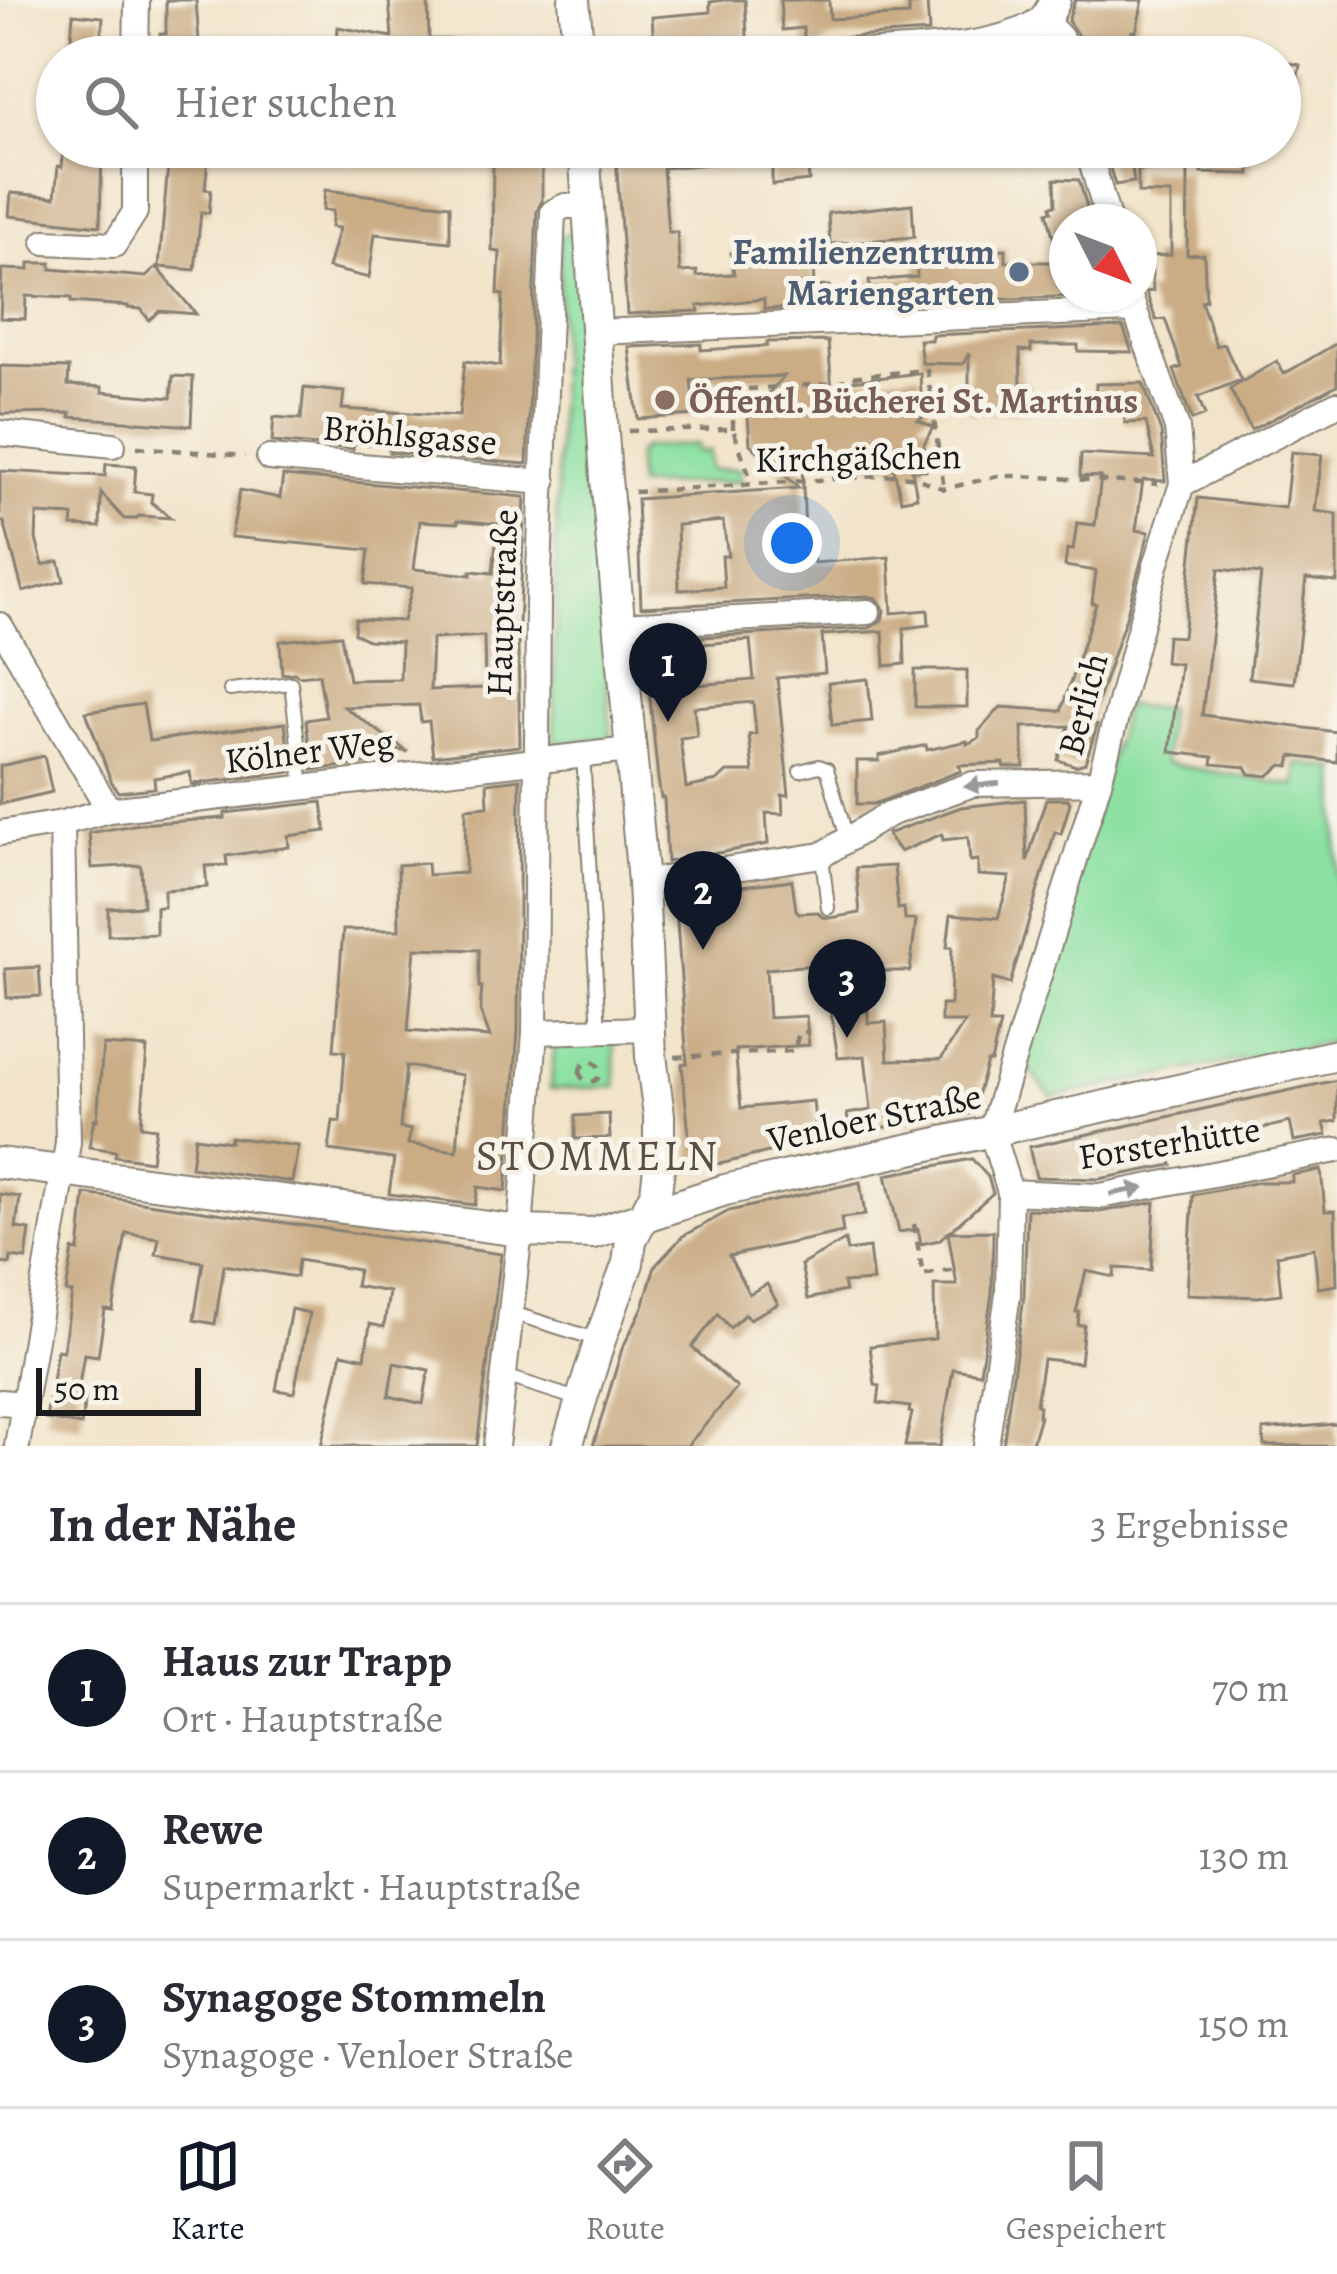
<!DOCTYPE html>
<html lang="de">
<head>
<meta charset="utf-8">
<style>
  body { margin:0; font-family:Alegreya,serif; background:#f2f2f3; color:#2b2b33 }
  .compass { position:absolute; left:1049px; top:204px; width:108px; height:108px; border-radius:50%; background:#fff; box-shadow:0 3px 9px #0004; rotate:132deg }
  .scale { position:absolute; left:36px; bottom:30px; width:165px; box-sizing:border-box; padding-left:12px; border:6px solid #1c1c1c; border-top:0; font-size:33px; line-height:42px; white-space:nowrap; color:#1c1c1c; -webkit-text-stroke:9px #f7f3e8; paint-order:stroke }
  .you { position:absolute; left:792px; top:543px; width:42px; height:42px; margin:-30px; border:9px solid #fff; border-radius:50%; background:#1a73e8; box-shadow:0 0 0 18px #1a73e833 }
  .badge { display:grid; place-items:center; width:78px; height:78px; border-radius:50%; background:#111827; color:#fff; font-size:39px; font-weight:700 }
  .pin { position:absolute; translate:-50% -99px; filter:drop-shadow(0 3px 6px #0008) }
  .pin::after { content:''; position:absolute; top:63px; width:42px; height:36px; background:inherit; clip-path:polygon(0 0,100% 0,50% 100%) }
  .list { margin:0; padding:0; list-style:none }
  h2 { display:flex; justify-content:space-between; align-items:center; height:156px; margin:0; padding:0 48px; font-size:51px }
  h2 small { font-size:39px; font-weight:400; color:#7c7c81 }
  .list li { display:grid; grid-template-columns:78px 1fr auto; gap:36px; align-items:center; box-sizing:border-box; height:168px; padding:0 48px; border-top:3px solid #e1e1e2 }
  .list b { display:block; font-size:45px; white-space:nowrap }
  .list p { margin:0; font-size:39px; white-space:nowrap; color:#7c7c81 }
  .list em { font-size:39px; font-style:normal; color:#7c7c81 }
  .icon { flex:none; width:66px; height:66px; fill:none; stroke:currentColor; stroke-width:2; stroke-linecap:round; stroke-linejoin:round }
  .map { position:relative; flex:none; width:1337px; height:1446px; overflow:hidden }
  .search { position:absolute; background:#fff; box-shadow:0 3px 9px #0004; left:36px; right:36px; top:36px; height:132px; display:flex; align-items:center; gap:30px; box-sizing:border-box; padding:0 42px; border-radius:66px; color:#7c7c81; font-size:45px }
  .sheet { height:660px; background:#fff }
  nav { display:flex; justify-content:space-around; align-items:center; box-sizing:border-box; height:168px; border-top:3px solid #e1e1e2; background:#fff; font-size:33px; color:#7c7c81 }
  nav a { display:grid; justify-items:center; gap:6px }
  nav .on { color:#111827 }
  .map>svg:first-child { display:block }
</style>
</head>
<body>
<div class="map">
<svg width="1337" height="1446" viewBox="0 0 1337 1446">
  <rect width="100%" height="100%" fill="#f7f3e8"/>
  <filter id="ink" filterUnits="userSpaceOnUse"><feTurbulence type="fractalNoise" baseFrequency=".00833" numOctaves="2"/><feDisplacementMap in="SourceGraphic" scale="24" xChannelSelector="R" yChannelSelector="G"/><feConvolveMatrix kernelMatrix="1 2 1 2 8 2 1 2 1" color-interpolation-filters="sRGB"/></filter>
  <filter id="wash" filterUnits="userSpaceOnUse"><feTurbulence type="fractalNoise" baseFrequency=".004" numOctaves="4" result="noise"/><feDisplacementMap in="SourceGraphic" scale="48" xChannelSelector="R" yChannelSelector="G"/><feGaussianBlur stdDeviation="2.7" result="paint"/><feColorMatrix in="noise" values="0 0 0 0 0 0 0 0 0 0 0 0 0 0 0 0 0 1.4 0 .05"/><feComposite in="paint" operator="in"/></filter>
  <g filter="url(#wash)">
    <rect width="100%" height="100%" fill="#f2e4ca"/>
    <path fill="#8ce1a3" stroke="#547e60" stroke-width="3" d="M 579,231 L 611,738 L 554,742 L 560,236 Z
      M 696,444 L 697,452 L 709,451 L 710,470 L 740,469 L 741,481 L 637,486 L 636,455 L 643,448 Z
      M 1125,705 L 1167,709 L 1164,763 L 1296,786 L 1297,763 L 1337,769 L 1337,1041 L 1052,1097 L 1023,1063 Z
      M 614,1040 L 616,1087 L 550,1089 L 555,1042 Z"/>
    <g id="blocks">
      <path fill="#caac85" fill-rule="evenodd" d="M 166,0 L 196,0 L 200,57 L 160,57 L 160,34 L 166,34 Z
        M 389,0 L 428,0 L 429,39 L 548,41 L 547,57 L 336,57 L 338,27 L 392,37 Z
        M 723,0 L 745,0 L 748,53 L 655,57 L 652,17 L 710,12 L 710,2 Z
        M 780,0 L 829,0 L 830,19 L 909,15 L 909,5 L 927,3 L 929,32 L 837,38 L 828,40 L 821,47 L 805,49 L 803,28 L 782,30 Z
        M 1075,0 L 1143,0 L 1136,32 L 1132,31 L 1129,46 L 1109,41 L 1109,57 L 1082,57 L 1077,34 L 1068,21 Z
        M 73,14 L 103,17 L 100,56 L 70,53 Z
        M 1280,61 L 1300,65 L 1289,126 L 1280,125 Z
        M 64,147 L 102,148 L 100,226 L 9,216 L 11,193 L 55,197 L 58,166 L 62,167 Z
        M 516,147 L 542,147 L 542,201 L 537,211 L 527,464 L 389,452 L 389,446 L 354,443 L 353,449 L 272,442 L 274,417 L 301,419 L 304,388 L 344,392 L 342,409 L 459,416 L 465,361 L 500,366 L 503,295 L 498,294 L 500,252 L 492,251 L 493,154 L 516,157 Z
        M 634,147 L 757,147 L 757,160 L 663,168 L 668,232 L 677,232 L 680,272 L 697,271 L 697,276 L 734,274 L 731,253 L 792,247 L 793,257 L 813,257 L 814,287 L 829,286 L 827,294 L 870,292 L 869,281 L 917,277 L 916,252 L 1006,249 L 1006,262 L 1058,262 L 1057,280 L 1067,280 L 1067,294 L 1074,296 L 984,300 L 984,290 L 948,293 L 948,301 L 764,309 L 764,299 L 698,306 L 699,311 L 627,314 L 616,156 L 634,153 Z
        M 772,147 L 817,147 L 818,166 L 808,167 L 809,181 L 772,185 Z
        M 1104,147 L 1129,147 L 1134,182 L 1115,185 Z
        M 1203,147 L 1250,147 L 1250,174 L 1202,173 Z
        M 169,154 L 208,158 L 205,189 L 211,190 L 209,213 L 201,212 L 195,270 L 159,267 Z
        M 1138,170 L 1188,172 L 1187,255 L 1204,254 L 1206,300 L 1201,301 L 1216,346 L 1224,344 L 1241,380 L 1198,397 L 1205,415 L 1192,420 L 1174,370 L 1182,367 L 1165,319 L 1156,320 L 1146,292 L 1153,291 L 1151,256 L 1171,255 L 1171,194 L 1138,193 Z
        M 1055,179 L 1079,180 L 1090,217 L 1090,222 L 1067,222 L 1067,265 L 1060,265 L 1047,212 L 1052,211 L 1051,206 L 1056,205 Z
        M 325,190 L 450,205 L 450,242 L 375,234 L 369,278 L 328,268 L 339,228 L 331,227 L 333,211 L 323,210 Z
        M 912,204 L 914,237 L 830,244 L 828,213 Z
        M 29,263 L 51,263 L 51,269 L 146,277 L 157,267 L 196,314 L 160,311 L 149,320 L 141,309 L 128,308 L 128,306 L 71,302 L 71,298 L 26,296 L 25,319 L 0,318 L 2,269 L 29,270 Z
        M 1123,327 L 1132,352 L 1078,351 L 1078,345 L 1031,345 L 1031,351 L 1020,350 L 1021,384 L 1030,384 L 1030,411 L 1021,412 L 969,413 L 969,353 L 963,364 L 922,363 L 919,340 L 931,340 L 932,335 Z
        M 828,341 L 833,402 L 852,381 L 920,373 L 921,394 L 932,411 L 918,420 L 933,427 L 924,444 L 926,470 L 912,470 L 917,497 L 901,500 L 893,464 L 857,466 L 849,459 L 802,464 L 806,554 L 813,553 L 814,563 L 889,557 L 892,613 L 928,610 L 929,625 L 904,628 L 905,664 L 885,666 L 883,631 L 822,635 L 825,673 L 777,678 L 789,795 L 782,795 L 783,814 L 766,813 L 768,844 L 667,862 L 664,798 L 661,798 L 658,779 L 644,640 L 869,628 L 882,620 L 884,610 L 876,598 L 867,596 L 641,607 L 637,499 L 799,488 L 750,444 L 748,416 L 784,376 L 691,380 L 694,415 L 638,419 L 629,347 L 701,344 L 701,350 L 767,346 L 767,342 ZM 723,521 L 728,556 L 722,556 L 724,587 L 679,590 L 677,525 ZM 750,640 L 754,680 L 685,686 L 682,650 L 702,648 L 702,644 ZM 753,702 L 756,734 L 749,735 L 753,772 L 727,772 L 717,781 L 686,788 L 680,738 L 697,736 L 694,707 Z
        M 1337,343 L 1337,385 L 1251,430 L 1230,389 L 1277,361 L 1284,374 Z
        M 0,366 L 69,368 L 68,385 L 102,387 L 102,392 L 171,398 L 173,376 L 193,377 L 191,426 L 70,417 L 71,413 L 0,414 Z
        M 1143,383 L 1161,432 L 1165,481 L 1143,480 L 1136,530 L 1149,532 L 1126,617 L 1090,723 L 1097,725 L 1085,763 L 1076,766 L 1058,760 L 1069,726 L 1022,727 L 1024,767 L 1004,767 L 1004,763 L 959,765 L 961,771 L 874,804 L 857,804 L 857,761 L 879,761 L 879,756 L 926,745 L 927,750 L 967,741 L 967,744 L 979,738 L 979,731 L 1001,707 L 1061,711 L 1096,604 L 1092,603 L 1096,571 L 1065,566 L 1067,549 L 1073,550 L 1077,523 L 1095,525 L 1101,477 L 1080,476 L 1081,454 L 1154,458 L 1146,422 L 1125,423 L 1124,405 L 1095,407 L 1096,384 Z
        M 1291,452 L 1322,455 L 1315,511 L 1337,514 L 1337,582 L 1306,579 L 1294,683 L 1249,678 L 1261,574 L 1219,569 L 1202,715 L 1337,732 L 1337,762 L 1292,756 L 1290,766 L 1282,765 L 1268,776 L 1250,774 L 1246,767 L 1212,764 L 1213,757 L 1170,752 L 1180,664 L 1165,662 L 1167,636 L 1183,637 L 1198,498 L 1285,508 Z
        M 106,464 L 136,466 L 134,492 L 152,494 L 151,502 L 171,518 L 139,516 L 136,519 L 124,519 L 101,493 L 100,527 L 72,526 L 73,516 L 37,514 L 36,539 L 43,565 L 59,561 L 64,581 L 23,592 L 4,522 L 0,522 L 0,471 L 105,476 Z
        M 283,476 L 525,497 L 518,646 L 520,746 L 433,756 L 429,721 L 421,722 L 419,705 L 344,707 L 408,752 L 375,746 L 378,762 L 312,770 L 306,720 L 326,717 L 319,674 L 299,676 L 294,673 L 282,674 L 280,641 L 341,635 L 349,680 L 400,679 L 401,642 L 368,640 L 354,633 L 355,619 L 403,621 L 412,588 L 365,584 L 369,550 L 231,537 L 240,490 L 280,498 ZM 458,520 L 498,524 L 493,573 L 471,571 L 471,575 L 414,569 L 420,521 L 458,523 ZM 484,636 L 485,688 L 430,690 L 432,639 Z
        M 915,670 L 967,670 L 967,707 L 915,707 Z
        M 868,679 L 872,721 L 832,725 L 828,683 Z
        M 143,704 L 149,741 L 285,723 L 291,772 L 192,784 L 190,772 L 154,778 L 155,788 L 118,792 L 111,781 L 86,712 Z
        M 44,756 L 52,792 L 0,804 L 0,766 Z
        M 520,779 L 518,1031 L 506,1191 L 478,1187 L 475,1205 L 389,1194 L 394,1159 L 329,1150 L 333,1121 L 340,1122 L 345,1051 L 334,1050 L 343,930 L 399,930 L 398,865 L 427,863 L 428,875 L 465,873 L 466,808 L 488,806 L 487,783 ZM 415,948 L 479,950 L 479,987 L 482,987 L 480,1011 L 490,1037 L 408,1031 ZM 406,1066 L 462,1075 L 457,1151 L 408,1144 L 411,1130 L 400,1128 Z
        M 1046,799 L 1068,799 L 1070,803 L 1061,834 L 1055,832 L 1010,984 L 993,979 L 990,1024 L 1000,1024 L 991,1062 L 987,1062 L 972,1113 L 850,1133 L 847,1114 L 871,1110 L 865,1056 L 838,1058 L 831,1013 L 868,1011 L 868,1023 L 886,1022 L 888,1060 L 941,1059 L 965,1022 L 941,1022 L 941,1005 L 950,1005 L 952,947 L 947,947 L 951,914 L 998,918 L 1010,877 L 978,875 L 978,860 L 970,861 L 968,837 L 943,840 L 942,834 L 900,852 L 887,834 L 961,807 L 1025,800 L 1027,862 Z
        M 322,802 L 326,831 L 288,836 L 289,847 L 226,856 L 227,865 L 205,866 L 207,887 L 164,890 L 164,907 L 156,907 L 156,934 L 108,935 L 108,908 L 143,906 L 141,868 L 140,865 L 92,868 L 89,833 L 139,824 L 225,818 L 225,813 Z
        M 894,866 L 898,909 L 904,908 L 905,920 L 916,920 L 910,971 L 865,971 L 865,961 L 766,969 L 769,1018 L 806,1016 L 809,1045 L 735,1050 L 741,1108 L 813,1101 L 817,1140 L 724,1163 L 692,1166 L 682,1064 L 687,1063 L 675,894 L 792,880 L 796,910 L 799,913 L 818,912 L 822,917 L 830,918 L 860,913 L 856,868 Z
        M 39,967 L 41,996 L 7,998 L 5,969 Z
        M 103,1045 L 147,1048 L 141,1126 L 156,1128 L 151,1161 L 115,1156 L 116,1151 L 89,1147 L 94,1119 L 97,1120 Z
        M 1337,1080 L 1337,1121 L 1324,1123 L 1327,1135 L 1294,1141 L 1290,1122 L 1256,1130 L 1258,1134 L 1169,1154 L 1172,1165 L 1099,1179 L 1036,1177 L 1029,1147 Z
        M 609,1114 L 610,1138 L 575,1139 L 575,1116 Z
        M 195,1137 L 230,1142 L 230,1137 L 298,1146 L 292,1182 L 191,1167 Z
        M 972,1159 L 988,1177 L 993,1193 L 949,1232 L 993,1231 L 992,1293 L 980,1373 L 953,1369 L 940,1446 L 905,1446 L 912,1413 L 909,1412 L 910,1407 L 878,1403 L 880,1386 L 875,1385 L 870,1346 L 935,1339 L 934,1285 L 957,1285 L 948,1232 L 939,1240 L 921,1244 L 918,1229 L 899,1232 L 886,1175 Z
        M 1321,1170 L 1325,1211 L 1335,1211 L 1337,1285 L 1318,1288 L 1314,1248 L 1277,1255 L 1281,1294 L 1258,1297 L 1187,1294 L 1193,1195 L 1259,1182 L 1292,1182 L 1292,1175 Z
        M 860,1182 L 865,1215 L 841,1218 L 843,1232 L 729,1256 L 749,1294 L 767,1284 L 778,1304 L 749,1319 L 745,1314 L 730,1328 L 718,1314 L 692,1347 L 737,1388 L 687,1446 L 593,1446 L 622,1349 L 643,1307 L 655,1266 L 683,1236 L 729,1211 Z
        M 0,1194 L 20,1197 L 16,1228 L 30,1230 L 26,1259 L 11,1257 L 10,1264 L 0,1263 Z
        M 85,1194 L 501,1254 L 477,1446 L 321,1446 L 342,1353 L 365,1358 L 370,1324 L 384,1327 L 389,1292 L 355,1286 L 358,1270 L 298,1260 L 296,1277 L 224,1265 L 215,1324 L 194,1320 L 203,1262 L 156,1254 L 159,1238 L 126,1233 L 113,1311 L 105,1310 L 98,1356 L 84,1354 L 77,1397 L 85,1399 L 81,1425 L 46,1419 L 57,1350 L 63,1351 L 72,1293 L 66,1292 L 73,1250 L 79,1251 ZM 394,1363 L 429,1370 L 423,1404 L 389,1396 Z
        M 1155,1202 L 1151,1270 L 1115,1268 L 1114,1277 L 1086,1271 L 1076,1312 L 1079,1312 L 1078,1325 L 1084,1325 L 1080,1363 L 1043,1359 L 1036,1405 L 1039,1406 L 1038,1416 L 1040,1416 L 1031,1446 L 1003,1446 L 1024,1296 L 1027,1209 L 1100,1212 Z
        M 845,1240 L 847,1251 L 869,1248 L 873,1281 L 843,1283 L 845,1291 L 808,1299 L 801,1265 Z
        M 291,1309 L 309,1313 L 294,1393 L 276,1390 Z
        M 1337,1424 L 1337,1446 L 1264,1446 L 1263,1430 Z"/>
    </g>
  </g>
  <g filter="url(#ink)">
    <use href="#blocks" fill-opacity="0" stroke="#878073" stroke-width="3"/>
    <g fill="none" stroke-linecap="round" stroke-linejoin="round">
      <g stroke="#878073" stroke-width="16">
        <path id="service" d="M 230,690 L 291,683 L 303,787
          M 583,755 L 599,1031
          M 800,771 L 819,766 L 827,769 L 847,838
          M 822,856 L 828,908
          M 509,1312 L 599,1340
          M 502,1375 L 580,1400"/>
      </g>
      <g stroke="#878073" stroke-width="28">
        <path id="minor" d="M 1044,20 L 1061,38 L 1066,57
          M 136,57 L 137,0
          M 1087,147 L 1109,222
          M 45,242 L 114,245 L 135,212 L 135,147
          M 597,332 L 1133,310
          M 0,433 L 113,445
          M 269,458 L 544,482
          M 1182,484 L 1337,404
          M 0,625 L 109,810
          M 620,625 L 868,612
          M 0,833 L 62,823 L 109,810 L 629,750
          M 643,882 L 822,855 L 889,814 L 973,784 L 1099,782
          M 535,1032 L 650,1029
          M 1010,1192 L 1100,1196 L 1337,1150
          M 0,1402 L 24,1404
          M 17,1446 L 68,1143 L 62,823
          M 496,1446 L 520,1231 L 535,1032 L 538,599 L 553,212 L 565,206 L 588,206
          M 986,1446 L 1008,1294 L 1010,1192 L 991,1131 L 1099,782 L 1157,562 L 1182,484 L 1177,428 L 1129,294"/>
      </g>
      <g stroke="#878073" stroke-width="34">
        <path id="tertiary" d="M 574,0 L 579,57
          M 838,57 C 892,53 997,54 1040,23 C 1048,17 1051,9 1055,0
          M 0,1163 L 520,1231 L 593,1233 L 725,1190 L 1337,1055
          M 567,1446 L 600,1340 L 628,1263 L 631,1240 L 656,1192 L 659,1168 L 659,1115 L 651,1056 L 643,882 L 606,478 L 584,147"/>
      </g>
      <path stroke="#878073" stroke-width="4.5" stroke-dasharray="9 9" stroke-linecap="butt" d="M 733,429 L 733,390 L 841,383 L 847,377 L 927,370 L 944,489
        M 628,431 L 733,429 L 752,483
        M 137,447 L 245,456
        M 634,492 L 894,475 L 916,478 L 944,489 L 998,476 L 1021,476 L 1158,484
        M 675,1057 L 794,1051 L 799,1032 L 808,1032
        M580 1072a10 10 0 1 1 20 0a10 10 0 1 1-20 0Z
        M 914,1224 L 923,1275 L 955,1269"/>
      <use href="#service" stroke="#fff" stroke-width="12"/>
      <use href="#minor" stroke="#fff" stroke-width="24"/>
      <use href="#tertiary" stroke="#fff" stroke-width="30"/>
    </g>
    <defs><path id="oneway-solid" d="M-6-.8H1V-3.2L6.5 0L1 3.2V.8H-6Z" transform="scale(3)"/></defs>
    <g fill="#999">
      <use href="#oneway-solid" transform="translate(982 785) rotate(174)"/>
      <use href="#oneway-solid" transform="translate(1127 1191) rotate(-11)"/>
    </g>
  </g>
  <circle fill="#5c6f8a" stroke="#f7f3e8" stroke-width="4.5" cx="1019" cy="272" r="12"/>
  <circle fill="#8d6e63" stroke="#f7f3e8" stroke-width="4.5" cx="665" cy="400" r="12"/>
  <g text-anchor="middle" stroke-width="10" stroke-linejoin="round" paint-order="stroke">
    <g font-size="36" font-weight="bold" fill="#4e5e75" stroke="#f7f3e8" text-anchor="end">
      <text x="995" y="264">Familienzentrum<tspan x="995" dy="41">Mariengarten</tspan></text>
    </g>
    <g font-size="36" font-weight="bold" fill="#785e54" stroke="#f7f3e8" text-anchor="start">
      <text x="689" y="413">Öffentl. Bücherei St. Martinus</text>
    </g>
    <g font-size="36" fill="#1c1c1c" stroke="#f7f3e8">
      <text transform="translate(410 434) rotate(5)" y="13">Bröhlsgasse</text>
      <text transform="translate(858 457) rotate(-1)" y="13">Kirchgäßchen</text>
      <text transform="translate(501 603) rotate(-88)" y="13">Hauptstraße</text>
      <text transform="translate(1082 704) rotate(-75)" y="13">Berlich</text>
      <text transform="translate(309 750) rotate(-7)" y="13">Kölner Weg</text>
      <text transform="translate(874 1117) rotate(-12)" y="13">Venloer Straße</text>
      <text transform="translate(1169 1142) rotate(-9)" y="13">Forsterhütte</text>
    </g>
    <g font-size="42" letter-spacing="3" fill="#594e41" stroke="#f7f3e8">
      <text x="598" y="1170">STOMMELN</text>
    </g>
  </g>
</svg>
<svg class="compass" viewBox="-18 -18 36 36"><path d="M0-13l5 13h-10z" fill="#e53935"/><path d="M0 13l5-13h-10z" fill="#7c7c81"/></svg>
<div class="scale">50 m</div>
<div class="you"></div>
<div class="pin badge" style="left:668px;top:722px">1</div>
<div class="pin badge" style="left:703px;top:950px">2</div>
<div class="pin badge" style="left:847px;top:1038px">3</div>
<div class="search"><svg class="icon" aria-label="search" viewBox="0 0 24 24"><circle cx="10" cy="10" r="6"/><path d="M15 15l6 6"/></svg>Hier suchen</div>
</div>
<section class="sheet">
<h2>In der Nähe<small>3 Ergebnisse</small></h2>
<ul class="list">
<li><span class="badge">1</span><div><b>Haus zur Trapp</b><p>Ort · Hauptstraße</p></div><em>70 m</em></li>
<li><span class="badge">2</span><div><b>Rewe</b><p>Supermarkt · Hauptstraße</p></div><em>130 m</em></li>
<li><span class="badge">3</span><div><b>Synagoge Stommeln</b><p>Synagoge · Venloer Straße</p></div><em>150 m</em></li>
</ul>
</section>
<nav>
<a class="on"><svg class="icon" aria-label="map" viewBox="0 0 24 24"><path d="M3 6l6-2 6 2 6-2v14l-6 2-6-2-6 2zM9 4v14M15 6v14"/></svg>Karte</a>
<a><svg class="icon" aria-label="directions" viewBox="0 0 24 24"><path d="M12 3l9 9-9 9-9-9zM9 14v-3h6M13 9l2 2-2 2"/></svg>Route</a>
<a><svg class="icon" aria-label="saved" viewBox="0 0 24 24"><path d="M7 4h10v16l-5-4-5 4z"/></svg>Gespeichert</a>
</nav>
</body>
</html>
